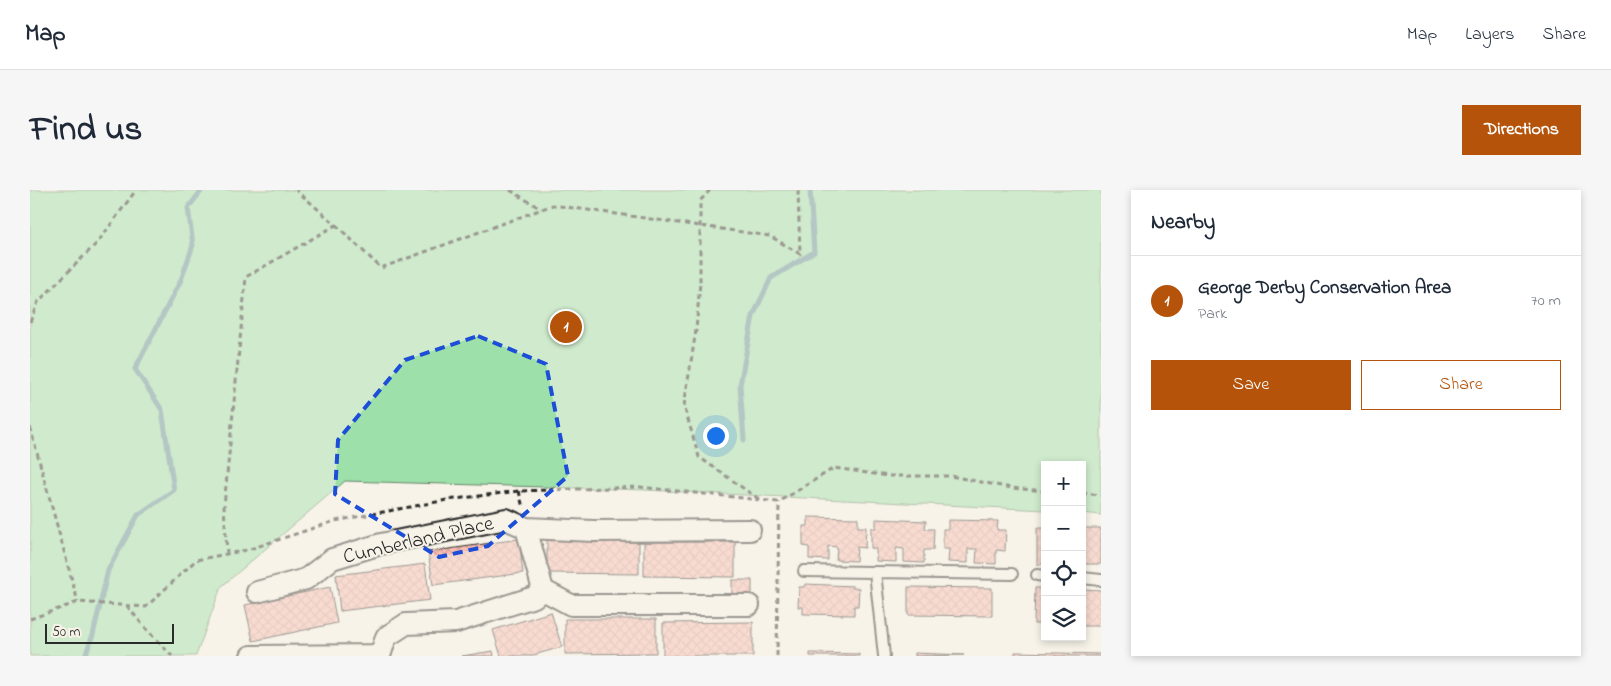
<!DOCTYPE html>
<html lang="en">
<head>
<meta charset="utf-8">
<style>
  body { margin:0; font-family:"Indie Flower",sans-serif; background:#f6f6f7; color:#1f2937 }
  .controls { position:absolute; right:15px; bottom:15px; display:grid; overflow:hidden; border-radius:0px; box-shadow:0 2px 8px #0003 }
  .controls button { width:45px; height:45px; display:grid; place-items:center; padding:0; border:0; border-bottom:1px solid #e0e1e3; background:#fff; color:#1f2937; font:25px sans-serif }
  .scale { position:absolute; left:15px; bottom:12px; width:129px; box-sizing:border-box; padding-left:5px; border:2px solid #2b2b2b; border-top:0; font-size:14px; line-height:18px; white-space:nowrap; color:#2b2b2b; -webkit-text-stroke:4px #f7f3e8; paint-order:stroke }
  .you { position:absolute; left:685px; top:245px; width:18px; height:18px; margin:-12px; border:4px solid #fff; border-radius:50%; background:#1a73e8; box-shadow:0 0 0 8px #1a73e833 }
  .badge { display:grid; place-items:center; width:32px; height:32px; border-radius:50%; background:#b45309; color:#fff; font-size:16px; font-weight:700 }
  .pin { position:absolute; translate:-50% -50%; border:2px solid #fff; box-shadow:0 1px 5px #0006 }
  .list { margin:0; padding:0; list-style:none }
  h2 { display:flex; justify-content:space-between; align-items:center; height:65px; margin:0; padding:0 20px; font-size:21px }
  h2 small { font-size:16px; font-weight:400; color:#747a83 }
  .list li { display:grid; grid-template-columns:32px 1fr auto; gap:15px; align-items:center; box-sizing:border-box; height:90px; padding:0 20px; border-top:1px solid #e0e1e3 }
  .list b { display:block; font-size:19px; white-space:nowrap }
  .list p { margin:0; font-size:16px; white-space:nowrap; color:#747a83 }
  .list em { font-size:16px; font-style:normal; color:#747a83 }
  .actions { display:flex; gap:10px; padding:15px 20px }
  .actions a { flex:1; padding:11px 0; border:1px solid #b45309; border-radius:0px; text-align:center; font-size:18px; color:#b45309 }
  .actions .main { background:#b45309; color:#fff }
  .icon { flex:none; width:28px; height:28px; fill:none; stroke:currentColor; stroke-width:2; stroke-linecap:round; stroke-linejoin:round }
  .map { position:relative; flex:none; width:1071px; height:466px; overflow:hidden; border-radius:0px }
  header { display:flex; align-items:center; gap:30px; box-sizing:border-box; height:70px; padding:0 25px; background:#fff; border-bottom:1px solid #e0e1e3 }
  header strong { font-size:24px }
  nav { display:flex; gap:28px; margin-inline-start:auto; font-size:18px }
  .intro { display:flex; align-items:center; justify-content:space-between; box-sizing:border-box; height:120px; padding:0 30px }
  h1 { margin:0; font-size:35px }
  .button { padding:12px 22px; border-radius:0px; background:#b45309; color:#fff; font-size:18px; font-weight:700 }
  main { display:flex; gap:30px; padding:0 30px }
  aside { flex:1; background:#fff; border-radius:0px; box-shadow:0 2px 8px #0003 }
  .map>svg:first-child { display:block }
</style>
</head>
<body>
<header>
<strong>Map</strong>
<nav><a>Map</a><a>Layers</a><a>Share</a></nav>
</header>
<div class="intro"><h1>Find us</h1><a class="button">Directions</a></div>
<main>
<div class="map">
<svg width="1071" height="466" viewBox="0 0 1071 466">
  <defs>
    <pattern id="building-cross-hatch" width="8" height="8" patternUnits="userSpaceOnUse" patternTransform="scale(1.25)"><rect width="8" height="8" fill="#f9beb4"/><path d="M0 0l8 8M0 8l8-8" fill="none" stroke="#d6a39b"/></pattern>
  </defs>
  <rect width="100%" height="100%" fill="#f7f3e8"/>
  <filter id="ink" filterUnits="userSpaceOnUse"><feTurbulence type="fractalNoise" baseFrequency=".02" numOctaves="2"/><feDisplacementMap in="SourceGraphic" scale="10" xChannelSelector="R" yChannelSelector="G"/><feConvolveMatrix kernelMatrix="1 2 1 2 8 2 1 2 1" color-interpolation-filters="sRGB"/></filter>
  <g filter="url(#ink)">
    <path fill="#9de0aa" stroke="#64866a" d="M 0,0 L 1071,0 L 1071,325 L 1052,323 L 1052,275 L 1015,275 L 1015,320 L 614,300 L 315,291 L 191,397 L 166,466 L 0,466 Z"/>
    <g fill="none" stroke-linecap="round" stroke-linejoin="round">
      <path stroke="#629299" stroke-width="5" d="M 714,250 L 710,195 L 723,126 L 741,88 L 784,62 L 780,0
        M 55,466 L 63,445 L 78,380 L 108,325 L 144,300 L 132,220 L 105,179 L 151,90 L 163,55 L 158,18 L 172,0"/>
    </g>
    <path fill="url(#building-cross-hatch)" stroke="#2b2b2b" d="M 778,327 L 828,328 L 828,337 L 836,337 L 835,358 L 827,357 L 826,371 L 806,370 L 807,357 L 798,356 L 798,370 L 779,369 L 779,357 L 773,356 L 773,336 L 778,336 Z
      M 846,329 L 896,331 L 895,339 L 904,339 L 903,360 L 894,360 L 894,373 L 874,372 L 874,359 L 866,358 L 866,372 L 846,371 L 846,359 L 841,358 L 841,338 L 846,338 Z
      M 918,330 L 968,331 L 967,340 L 976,340 L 975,361 L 966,360 L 966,374 L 946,373 L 947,359 L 938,359 L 938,373 L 918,372 L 919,359 L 913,359 L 913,339 L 918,339 Z
      M 1007,338 L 1015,338 L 1015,374 L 1007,374 Z
      M 1052,338 L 1071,338 L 1071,374 L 1052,374 Z
      M 489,349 L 493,383 L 403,395 L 398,362 Z
      M 517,350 L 609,352 L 609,384 L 517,383 Z
      M 614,352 L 705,352 L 705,387 L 614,386 Z
      M 395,374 L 400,410 L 310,421 L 306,385 Z
      M 702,390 L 722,390 L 722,407 L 702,407 Z
      M 775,394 L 823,396 L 822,398 L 829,398 L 828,416 L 824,416 L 824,425 L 773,424 L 773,417 L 768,417 L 769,397 L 774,397 Z
      M 300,397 L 307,433 L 223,451 L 215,415 Z
      M 878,397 L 962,398 L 962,426 L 878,425 Z
      M 1005,398 L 1015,398 L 1015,434 L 1004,434 Z
      M 1052,399 L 1071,400 L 1071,436 L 1052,436 Z
      M 521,422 L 532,457 L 500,466 L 471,466 L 463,440 Z
      M 535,429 L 626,429 L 626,463 L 535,464 Z
      M 723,432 L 723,466 L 633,466 L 633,433 Z
      M 463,461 L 464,466 L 432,466 Z
      M 985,462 L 1071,464 L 1071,466 L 985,466 Z
      M 780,463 L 829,464 L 829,466 L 780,466 Z
      M 885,463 L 934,465 L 885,466 Z"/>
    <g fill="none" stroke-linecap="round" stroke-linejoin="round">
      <g stroke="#2b2b2b" stroke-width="14">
        <path id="service" d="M 774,381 L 982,384
          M 845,382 L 854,466
          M 1007,385 L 1015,386
          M 1052,388 L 1071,390"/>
      </g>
      <g stroke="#2b2b2b" stroke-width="24">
        <path id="minor" d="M 496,338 L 513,400 L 541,415 L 719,415
          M 227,402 L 276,389 L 302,369 L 351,354 L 476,329 L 496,338 L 564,341 L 720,340
          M 221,466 L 350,465
          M 350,466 L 356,447 L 376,434 L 426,432 L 504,407 L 513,400"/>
      </g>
      <path stroke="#2b2b2b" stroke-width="3" stroke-dasharray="5 4" stroke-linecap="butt" d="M 480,0 L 511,19
        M 680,0 L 670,11 L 670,93 L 666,140 L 654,216 L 669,267 L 730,310
        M 306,35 L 351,78 L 523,15 L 740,46 L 770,64 L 768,0
        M 0,132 L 8,112 L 68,52 L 106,0
        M 0,237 L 48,412
        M 489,301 L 493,318
        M 1052,303 L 1071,305
        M 197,364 L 194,316 L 216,87 L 306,35 L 266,0
        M 97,416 L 117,440 L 142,466
        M 0,429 L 48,412 L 116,417 L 166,370 L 217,360 L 305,331 L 417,310 L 489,301 L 610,297 L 749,312 L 804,278 L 858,286 L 921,286 L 981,298 L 1015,301
        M 747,466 L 749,312"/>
      <use href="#service" stroke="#f7f3e8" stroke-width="10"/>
      <use href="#minor" stroke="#f7f3e8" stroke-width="20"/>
    </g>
  </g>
  <path d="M0 0H1071V466H0ZM 448,146 L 516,174 L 538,286 L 458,356 L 409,367 L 305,304 L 308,250 L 375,170 Z" fill="#f7f3e8" fill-opacity=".55" fill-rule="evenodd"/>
  <path fill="none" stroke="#1d4ed8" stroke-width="4" stroke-dasharray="10 6" stroke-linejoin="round" d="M 448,146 L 516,174 L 538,286 L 458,356 L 409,367 L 305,304 L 308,250 L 375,170 Z"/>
  <g text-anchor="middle" stroke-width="4" stroke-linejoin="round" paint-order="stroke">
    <g font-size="21" fill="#2b2b2b" stroke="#f7f3e8">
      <text transform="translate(388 349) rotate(-13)" y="7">Cumberland Place</text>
    </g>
  </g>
</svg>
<div class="controls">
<button>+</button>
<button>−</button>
<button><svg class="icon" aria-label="locate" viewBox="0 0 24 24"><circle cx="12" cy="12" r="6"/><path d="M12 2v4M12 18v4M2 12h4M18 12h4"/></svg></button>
<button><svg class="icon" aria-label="layers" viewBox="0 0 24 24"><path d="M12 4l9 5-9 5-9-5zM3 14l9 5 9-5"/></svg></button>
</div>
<div class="scale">50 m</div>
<div class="you"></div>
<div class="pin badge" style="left:536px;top:137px">1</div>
</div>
<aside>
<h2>Nearby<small></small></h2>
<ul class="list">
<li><span class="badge">1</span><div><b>George Derby Conservation Area</b><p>Park</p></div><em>70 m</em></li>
</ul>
<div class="actions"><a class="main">Save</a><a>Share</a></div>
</aside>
</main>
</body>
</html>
